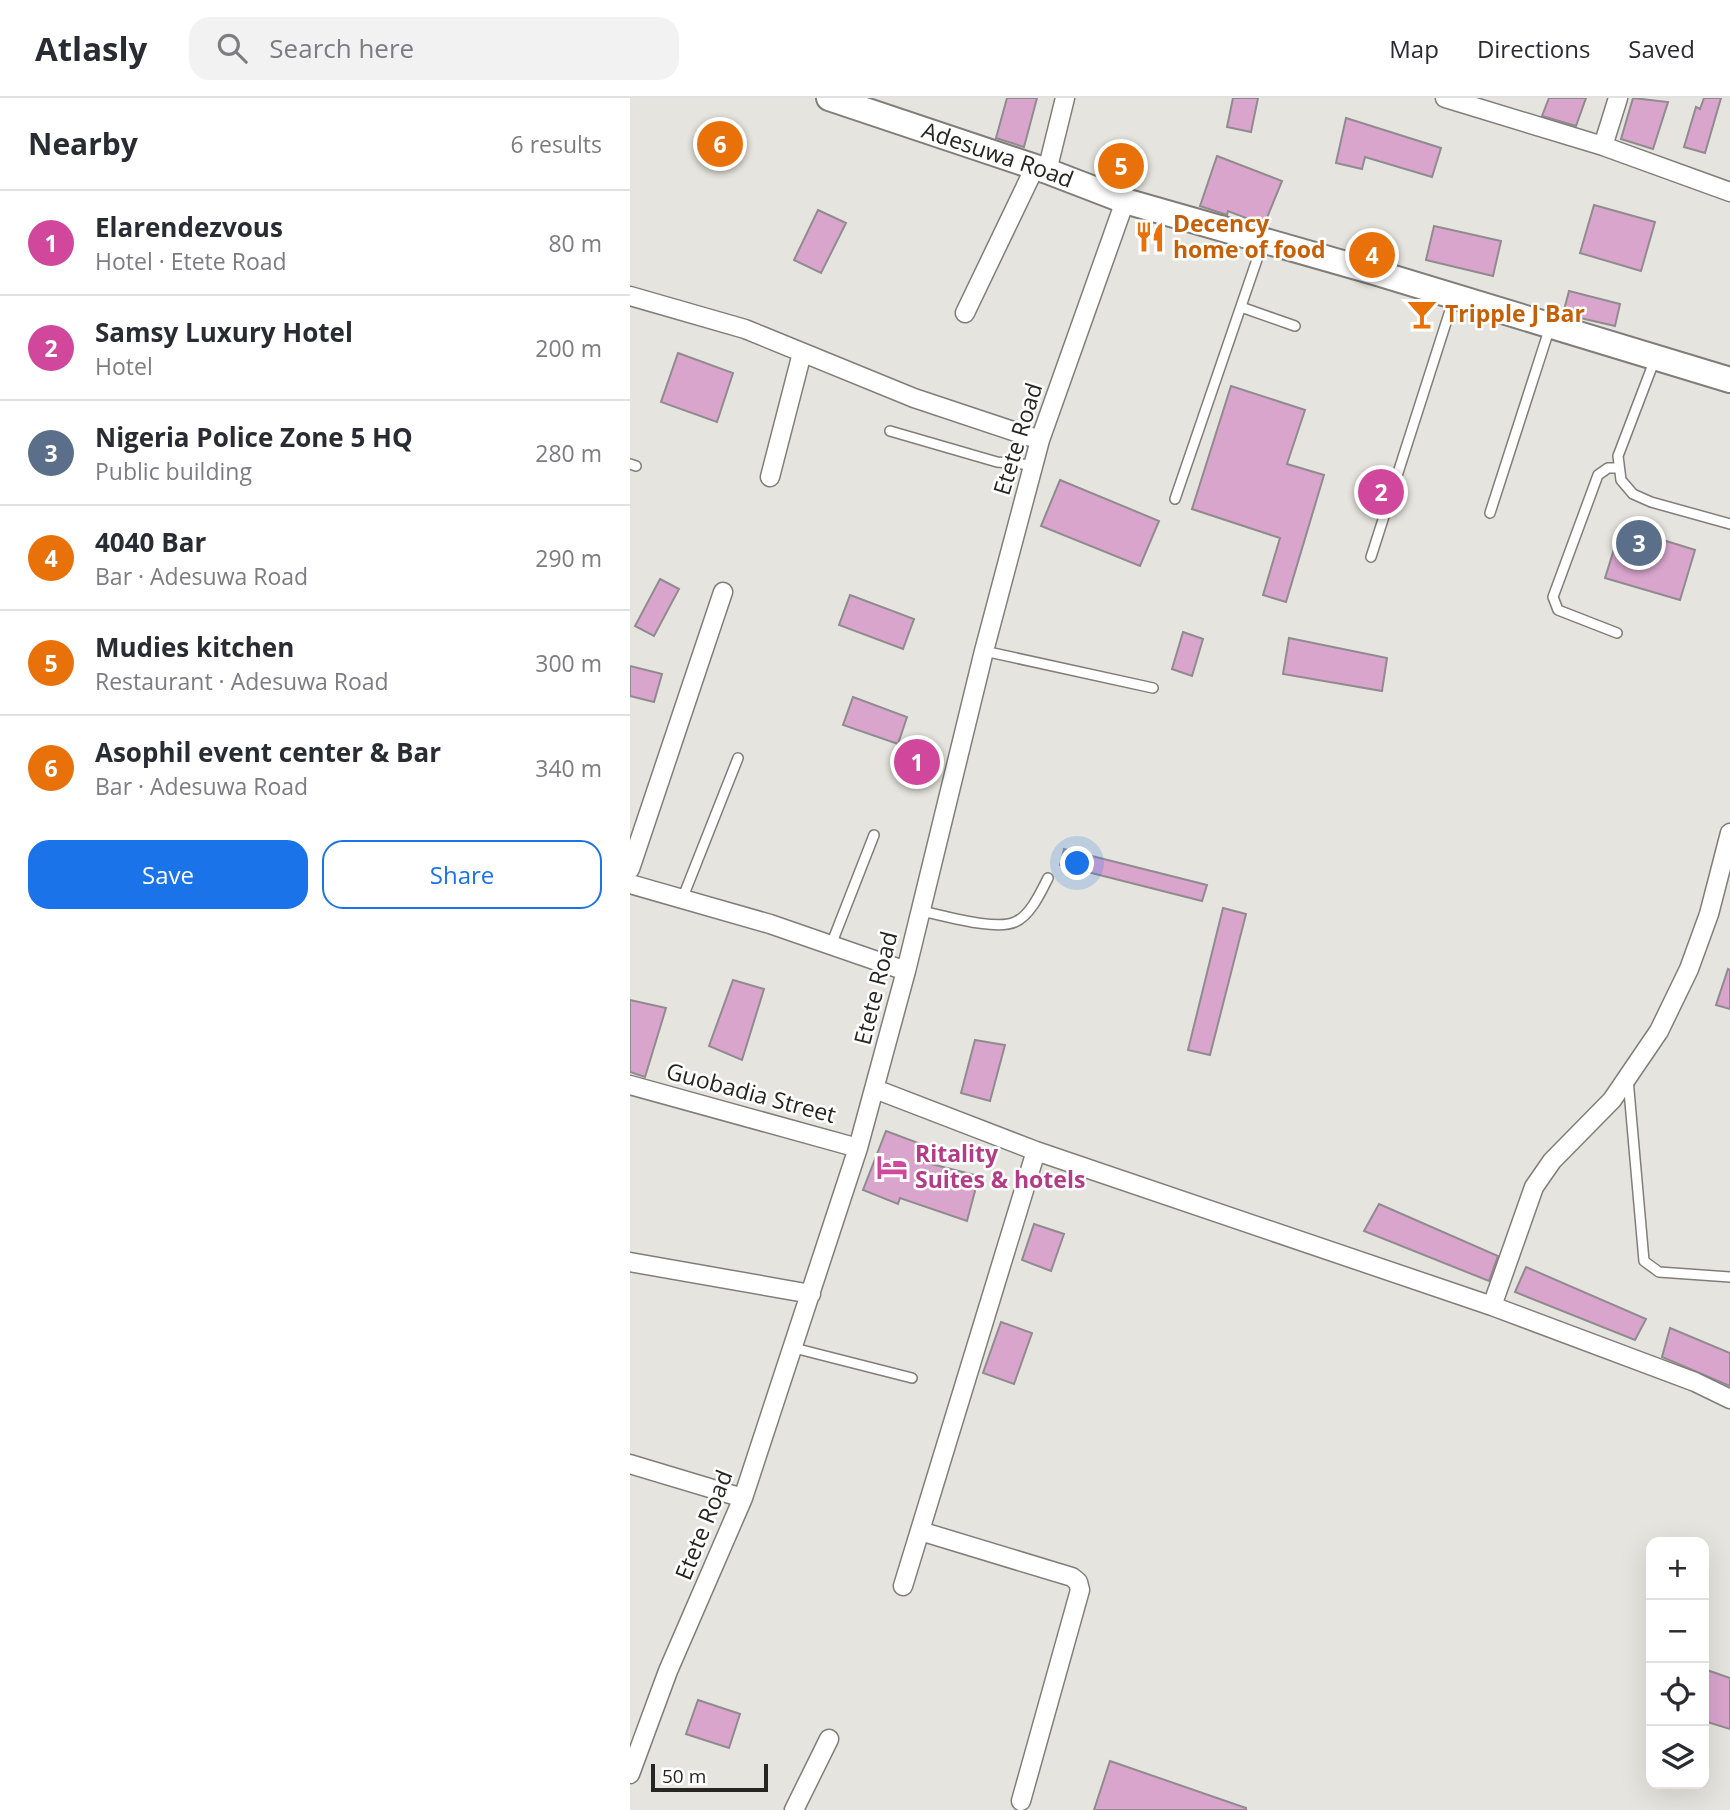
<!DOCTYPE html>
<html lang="en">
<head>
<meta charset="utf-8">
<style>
  body { margin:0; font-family:"Open Sans",sans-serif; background:#f2f2f3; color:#2b2b33 }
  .controls { position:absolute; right:21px; bottom:21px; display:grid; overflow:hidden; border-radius:14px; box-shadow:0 7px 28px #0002 }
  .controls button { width:63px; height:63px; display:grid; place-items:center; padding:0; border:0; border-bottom:2px solid #e1e1e2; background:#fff; color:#2b2b33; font:35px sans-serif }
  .scale { position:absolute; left:21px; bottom:18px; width:117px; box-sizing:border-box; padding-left:7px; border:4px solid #252522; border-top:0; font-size:19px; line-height:24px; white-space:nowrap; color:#252522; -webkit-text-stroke:5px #fff; paint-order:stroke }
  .you { position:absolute; left:448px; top:766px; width:24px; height:24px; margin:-18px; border:5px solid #fff; border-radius:50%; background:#1a73e8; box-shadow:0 0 0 10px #1a73e833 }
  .badge { display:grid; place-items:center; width:46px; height:46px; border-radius:50%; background:#1a73e8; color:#fff; font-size:23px; font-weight:700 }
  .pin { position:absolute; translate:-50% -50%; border:4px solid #fff; box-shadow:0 2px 7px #0006 }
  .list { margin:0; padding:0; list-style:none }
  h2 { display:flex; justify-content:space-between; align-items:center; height:91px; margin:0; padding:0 28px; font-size:30px }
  h2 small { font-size:23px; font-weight:400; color:#7c7c81 }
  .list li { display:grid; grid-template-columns:46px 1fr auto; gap:21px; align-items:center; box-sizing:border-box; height:105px; padding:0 28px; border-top:2px solid #e1e1e2 }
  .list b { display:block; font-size:26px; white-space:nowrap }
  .list p { margin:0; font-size:23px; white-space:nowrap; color:#7c7c81 }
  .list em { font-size:23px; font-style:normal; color:#7c7c81 }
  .actions { display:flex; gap:14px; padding:21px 28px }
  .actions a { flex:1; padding:16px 0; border:2px solid #1a73e8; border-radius:21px; text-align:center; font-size:24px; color:#1a73e8 }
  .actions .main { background:#1a73e8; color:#fff }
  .icon { flex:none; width:38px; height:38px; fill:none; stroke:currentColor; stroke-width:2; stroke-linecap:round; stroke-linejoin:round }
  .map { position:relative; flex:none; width:1100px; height:1712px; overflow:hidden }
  header { display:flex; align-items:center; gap:42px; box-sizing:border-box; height:98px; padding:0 35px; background:#fff; border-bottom:2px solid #e1e1e2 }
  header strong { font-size:33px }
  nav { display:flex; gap:38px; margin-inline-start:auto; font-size:24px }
  .search { width:490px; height:63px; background:#f2f2f3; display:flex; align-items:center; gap:18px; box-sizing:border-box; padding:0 24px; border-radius:21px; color:#7c7c81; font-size:26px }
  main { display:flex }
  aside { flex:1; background:#fff }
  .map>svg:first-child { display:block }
</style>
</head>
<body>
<header>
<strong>Atlasly</strong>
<div class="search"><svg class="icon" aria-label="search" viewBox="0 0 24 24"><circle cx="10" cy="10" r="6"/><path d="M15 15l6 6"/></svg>Search here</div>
<nav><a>Map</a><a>Directions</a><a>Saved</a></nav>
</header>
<main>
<aside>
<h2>Nearby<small>6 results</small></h2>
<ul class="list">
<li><span class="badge" style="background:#d1479c">1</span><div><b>Elarendezvous</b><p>Hotel · Etete Road</p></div><em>80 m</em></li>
<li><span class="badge" style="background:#d1479c">2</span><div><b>Samsy Luxury Hotel</b><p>Hotel</p></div><em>200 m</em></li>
<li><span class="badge" style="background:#5c6f8a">3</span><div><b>Nigeria Police Zone 5 HQ</b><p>Public building</p></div><em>280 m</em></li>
<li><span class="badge" style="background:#e8710a">4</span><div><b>4040 Bar</b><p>Bar · Adesuwa Road</p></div><em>290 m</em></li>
<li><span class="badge" style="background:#e8710a">5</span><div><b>Mudies kitchen</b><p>Restaurant · Adesuwa Road</p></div><em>300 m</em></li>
<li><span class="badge" style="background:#e8710a">6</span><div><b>Asophil event center &amp; Bar</b><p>Bar · Adesuwa Road</p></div><em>340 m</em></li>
</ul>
<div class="actions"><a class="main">Save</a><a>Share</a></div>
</aside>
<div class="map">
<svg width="1100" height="1712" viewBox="0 0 1100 1712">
  <rect width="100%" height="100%" fill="#e5e4de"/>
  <path fill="#d9a5cd" stroke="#908b8f" stroke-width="2" d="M 377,0 L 407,0 L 394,49 L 366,40 Z
    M 603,0 L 628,0 L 621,34 L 597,29 Z
    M 919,0 L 956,0 L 946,28 L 912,18 Z
    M 1003,0 L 1038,4 L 1023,51 L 991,41 Z
    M 1074,0 L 1091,0 L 1075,55 L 1054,49 L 1066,9 L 1070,11 Z
    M 716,20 L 811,50 L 802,79 L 735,59 L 732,71 L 706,65 Z
    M 587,58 L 652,83 L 634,127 L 598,113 L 597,117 L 570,108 Z
    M 964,107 L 1025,124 L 1011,173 L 950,155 Z
    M 188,112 L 216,125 L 191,175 L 164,162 Z
    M 804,128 L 871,143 L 863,178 L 796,162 Z
    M 939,193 L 990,206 L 985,228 L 933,216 Z
    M 48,255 L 103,275 L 87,324 L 31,304 Z
    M 601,288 L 675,312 L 657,366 L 694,377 L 656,504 L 633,497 L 650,440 L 562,411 Z
    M 430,382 L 529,423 L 510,468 L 411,428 Z
    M 991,429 L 1065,452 L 1050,502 L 975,480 Z
    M 30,481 L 49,491 L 24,538 L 5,528 Z
    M 220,497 L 284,521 L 273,551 L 209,527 Z
    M 553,534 L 573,541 L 562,578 L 542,571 Z
    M 659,540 L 757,560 L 752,593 L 653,576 Z
    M 0,568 L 32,576 L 24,604 L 0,598 Z
    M 223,599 L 277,619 L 268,646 L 213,627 Z
    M 434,751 L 577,787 L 572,803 L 430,767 Z
    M 593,810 L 616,816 L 580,957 L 558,952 Z
    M 1098,871 L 1100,872 L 1100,911 L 1086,907 Z
    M 103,882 L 134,891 L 112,962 L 79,948 Z
    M 0,902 L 36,910 L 15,979 L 0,974 Z
    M 345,942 L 375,947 L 360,1003 L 331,995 Z
    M 256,1033 L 291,1046 L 285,1062 L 349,1078 L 337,1123 L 270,1100 L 268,1106 L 233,1092 Z
    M 749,1106 L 868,1158 L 859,1183 L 734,1133 Z
    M 404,1126 L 434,1136 L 421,1173 L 392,1162 Z
    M 896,1169 L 1016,1221 L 1005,1242 L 885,1194 Z
    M 371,1224 L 402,1235 L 384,1286 L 353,1275 Z
    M 1040,1230 L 1100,1255 L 1100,1288 L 1032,1259 Z
    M 1077,1572 L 1100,1580 L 1100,1631 L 1074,1623 L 1074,1587 Z
    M 68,1602 L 110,1616 L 99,1650 L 56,1636 Z
    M 480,1663 L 616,1710 L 616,1712 L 464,1712 Z"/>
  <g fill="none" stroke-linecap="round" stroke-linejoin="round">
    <g stroke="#807e79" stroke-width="12">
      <path id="lane" d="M 611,209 L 665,228
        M 1025,261 L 988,358 L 991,382 L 1003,396 L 1021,404 L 1100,426
        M 260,333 L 367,364 L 403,367
        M 0,366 L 6,368
        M 545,401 L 633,144
        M 860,415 L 920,229
        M 741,459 L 824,200
        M 987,535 L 928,512 L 923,499 L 968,377 L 978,370 L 988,370
        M 354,553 L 523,590
        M 53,799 L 108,660
        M 291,813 C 313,817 365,833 385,824 C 400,818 411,794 418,780
        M 201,847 L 244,737
        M 998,981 L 1014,1163 L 1029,1174 L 1100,1179
        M 164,1250 L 282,1280"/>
    </g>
    <g stroke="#807e79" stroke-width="21">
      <path id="street" d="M 815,0 L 973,48 L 1100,94
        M 973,48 L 988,0
        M 417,73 L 435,0
        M 0,198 L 115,231 L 284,300 L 410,342
        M 335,215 L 405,69
        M 140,379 L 172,255
        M 0,771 L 93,494
        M 0,786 L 140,826 L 276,873
        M 0,987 L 228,1050
        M 245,991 L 406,1053 L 862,1208 L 1065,1284 L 1100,1301
        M 0,1164 L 181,1196
        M 862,1208 L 904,1089 L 922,1063 L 982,1002 L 1029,933 L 1059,871 L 1079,816 L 1100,735
        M 0,1366 L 113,1400
        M 290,1433 L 442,1479 L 448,1484 L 450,1492 L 391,1703
        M 273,1488 L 406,1053
        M 0,1676 L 38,1573 L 113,1400 L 228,1050 L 276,873 L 354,553 L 410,342 L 495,103
        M 164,1712 L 199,1641"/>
    </g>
    <g stroke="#807e79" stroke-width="28">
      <g id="secondary">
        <path id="s1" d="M 199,0 L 417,73 L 495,103 L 744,174 L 1100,282"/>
      </g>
    </g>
    <use href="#lane" stroke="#fff" stroke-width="9"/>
    <use href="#street" stroke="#fff" stroke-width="18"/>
    <use href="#secondary" stroke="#fff" stroke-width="24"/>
  </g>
  <defs>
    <g id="restaurant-bare" transform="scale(2.415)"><path d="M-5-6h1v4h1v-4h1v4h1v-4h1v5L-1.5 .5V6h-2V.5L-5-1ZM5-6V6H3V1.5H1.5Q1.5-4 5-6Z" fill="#e8710a" stroke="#fff" stroke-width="2.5" paint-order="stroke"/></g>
    <g id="bar-bare" transform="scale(2.415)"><path d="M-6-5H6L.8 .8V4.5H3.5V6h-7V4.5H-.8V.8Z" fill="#e8710a" stroke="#fff" stroke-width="2.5" paint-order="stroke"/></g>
    <g id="hotel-bare" transform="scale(2.415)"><path d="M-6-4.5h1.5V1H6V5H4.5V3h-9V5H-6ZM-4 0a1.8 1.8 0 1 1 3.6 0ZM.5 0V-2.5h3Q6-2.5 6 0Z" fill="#d1479c" stroke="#fff" stroke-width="2.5" paint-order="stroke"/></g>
  </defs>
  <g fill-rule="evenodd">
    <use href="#restaurant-bare" x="520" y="139"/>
    <use href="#bar-bare" x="792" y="216"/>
    <use href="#hotel-bare" x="262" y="1069"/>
  </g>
  <g text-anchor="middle" stroke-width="5" stroke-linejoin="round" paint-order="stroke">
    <g font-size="23" fill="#252522" stroke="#fff">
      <text dy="8" stroke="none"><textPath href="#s1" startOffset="178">Adesuwa Road</textPath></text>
      <text transform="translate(388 341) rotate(-73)" y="8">Etete Road</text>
      <text transform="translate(246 890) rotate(-76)" y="8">Etete Road</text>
      <text transform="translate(121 995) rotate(15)" y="8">Guobadia Street</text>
      <text transform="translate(74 1427) rotate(-68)" y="8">Etete Road</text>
    </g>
    <g font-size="23" font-weight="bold" fill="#c56008" stroke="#fff" text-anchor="start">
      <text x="543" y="134">Decency<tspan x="543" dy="26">home of food</tspan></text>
      <text x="815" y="224">Tripple J Bar</text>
    </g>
    <g font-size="23" font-weight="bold" fill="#b23c85" stroke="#fff" text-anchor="start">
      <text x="285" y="1064">Ritality<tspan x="285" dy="26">Suites &amp; hotels</tspan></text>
    </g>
  </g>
</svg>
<div class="controls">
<button>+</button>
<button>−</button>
<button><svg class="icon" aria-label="locate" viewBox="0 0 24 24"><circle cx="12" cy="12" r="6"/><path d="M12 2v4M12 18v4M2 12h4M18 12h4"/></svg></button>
<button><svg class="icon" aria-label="layers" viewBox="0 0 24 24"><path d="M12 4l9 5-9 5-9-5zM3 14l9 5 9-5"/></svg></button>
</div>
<div class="scale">50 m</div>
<div class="you"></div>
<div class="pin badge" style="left:287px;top:664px;background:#d1479c">1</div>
<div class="pin badge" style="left:751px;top:394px;background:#d1479c">2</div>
<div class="pin badge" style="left:1009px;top:445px;background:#5c6f8a">3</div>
<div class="pin badge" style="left:742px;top:157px;background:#e8710a">4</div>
<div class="pin badge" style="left:491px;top:68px;background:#e8710a">5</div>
<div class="pin badge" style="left:90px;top:46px;background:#e8710a">6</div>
</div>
</main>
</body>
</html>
